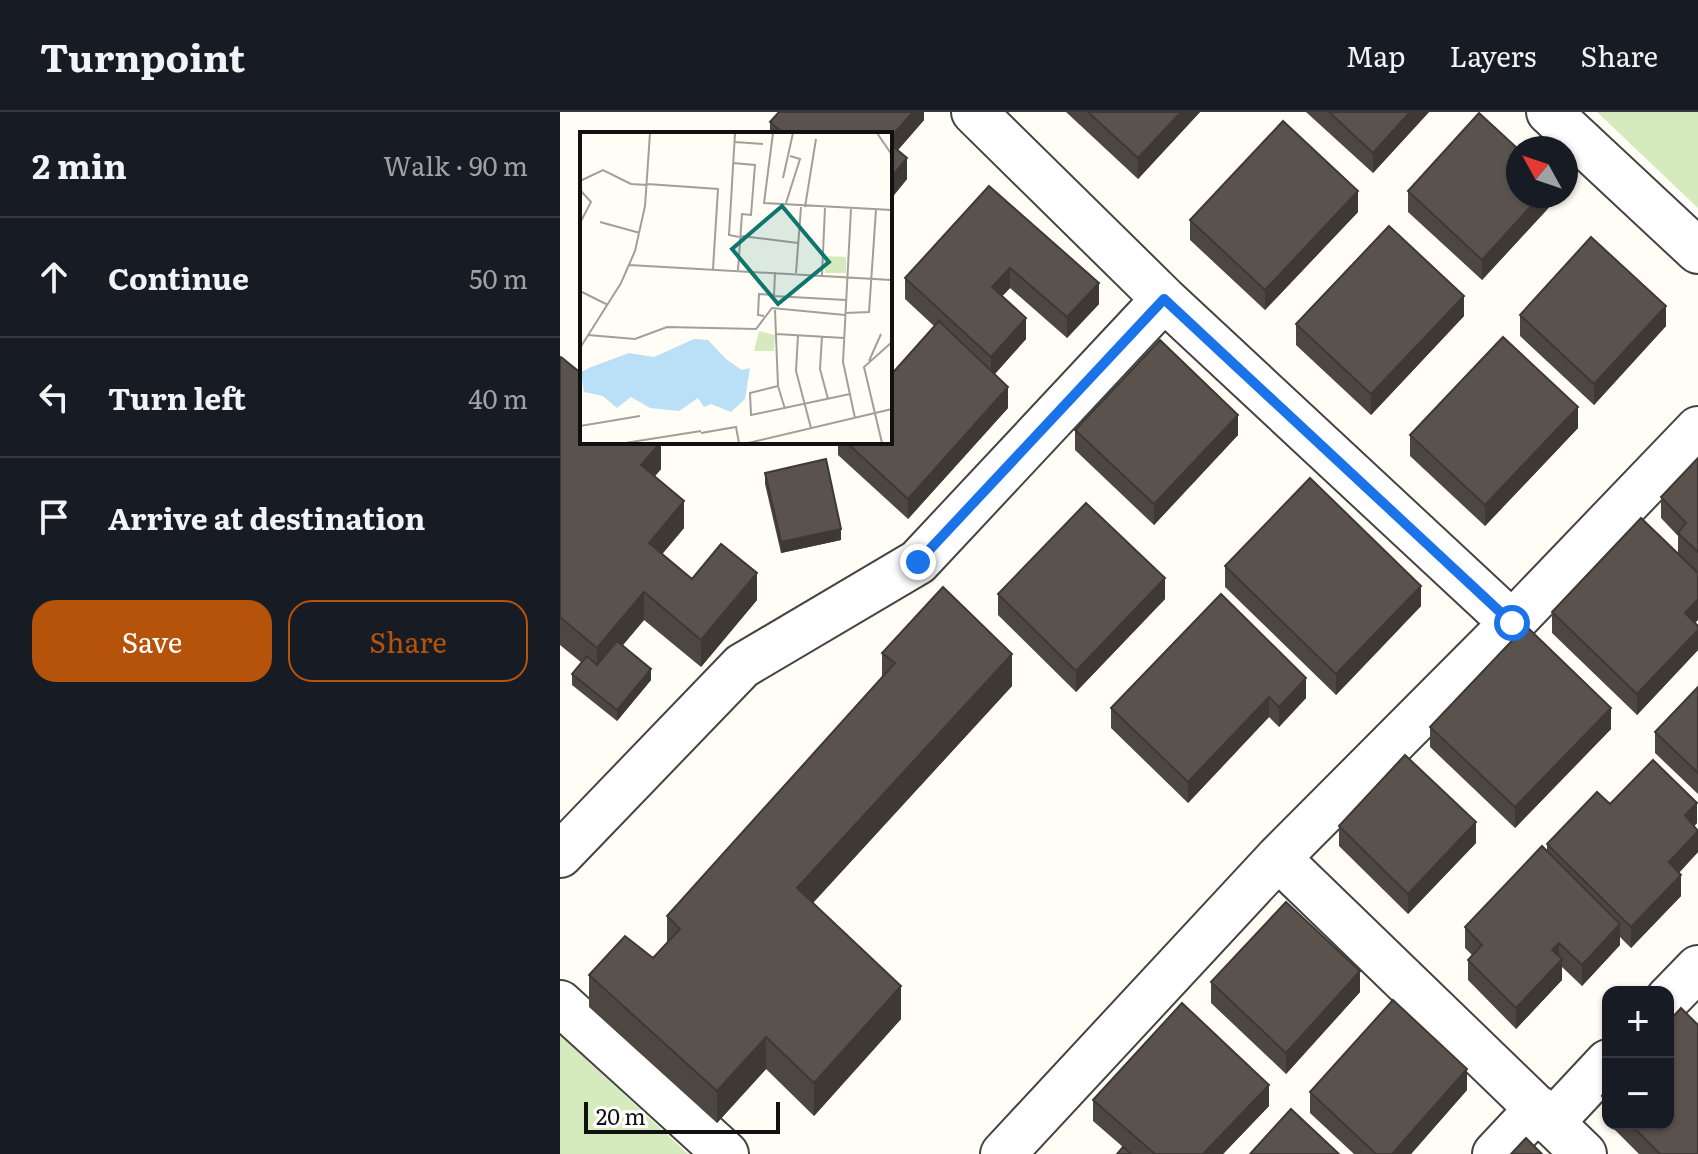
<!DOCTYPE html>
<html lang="en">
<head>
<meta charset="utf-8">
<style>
  body { margin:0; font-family:Literata,serif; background:#242831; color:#f1f3f6 }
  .controls { position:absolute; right:24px; bottom:24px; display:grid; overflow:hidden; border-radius:16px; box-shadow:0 2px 6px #0004 }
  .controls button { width:72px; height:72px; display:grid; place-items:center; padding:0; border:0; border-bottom:2px solid #363941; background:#171b24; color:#f1f3f6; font:40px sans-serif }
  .compass { position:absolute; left:946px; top:24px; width:72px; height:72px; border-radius:50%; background:#171b24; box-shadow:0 2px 6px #0004; rotate:310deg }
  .scale { position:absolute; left:24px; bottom:20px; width:196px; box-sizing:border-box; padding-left:8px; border:4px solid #111; border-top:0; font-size:22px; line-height:28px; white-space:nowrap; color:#111; -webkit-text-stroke:6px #fff; paint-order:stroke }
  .stop { position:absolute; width:24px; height:24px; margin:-18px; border:6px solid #1a73e8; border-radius:50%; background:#fff }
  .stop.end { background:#1a73e8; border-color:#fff; box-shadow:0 2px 8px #0008 }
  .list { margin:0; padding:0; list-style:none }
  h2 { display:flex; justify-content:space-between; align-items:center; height:104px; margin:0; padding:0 32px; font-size:34px }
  h2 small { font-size:26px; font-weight:400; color:#9ea1a6 }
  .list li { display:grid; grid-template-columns:52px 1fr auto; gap:24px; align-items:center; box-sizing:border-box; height:120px; padding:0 32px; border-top:2px solid #363941 }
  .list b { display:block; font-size:30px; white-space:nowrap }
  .list em { font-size:26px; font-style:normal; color:#9ea1a6 }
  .actions { display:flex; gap:16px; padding:24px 32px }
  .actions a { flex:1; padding:18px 0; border:2px solid #b45309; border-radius:24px; text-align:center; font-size:28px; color:#b45309 }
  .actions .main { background:#b45309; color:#fff }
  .icon { flex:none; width:44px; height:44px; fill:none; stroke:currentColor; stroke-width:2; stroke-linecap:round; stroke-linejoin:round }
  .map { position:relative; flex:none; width:1138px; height:1042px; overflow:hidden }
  header { display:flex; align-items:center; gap:48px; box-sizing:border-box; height:112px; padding:0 40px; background:#171b24; border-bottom:2px solid #363941 }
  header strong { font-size:38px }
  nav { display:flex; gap:44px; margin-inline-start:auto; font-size:28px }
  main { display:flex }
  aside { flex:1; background:#171b24 }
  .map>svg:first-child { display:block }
</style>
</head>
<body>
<header>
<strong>Turnpoint</strong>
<nav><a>Map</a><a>Layers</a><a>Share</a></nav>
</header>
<main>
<aside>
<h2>2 min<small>Walk · 90 m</small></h2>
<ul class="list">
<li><svg class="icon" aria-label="ahead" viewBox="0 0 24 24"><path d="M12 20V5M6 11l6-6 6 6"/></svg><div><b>Continue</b></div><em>50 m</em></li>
<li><svg class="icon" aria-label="left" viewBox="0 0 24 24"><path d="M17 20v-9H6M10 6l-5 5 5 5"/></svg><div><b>Turn left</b></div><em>40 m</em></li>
<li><svg class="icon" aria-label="arrive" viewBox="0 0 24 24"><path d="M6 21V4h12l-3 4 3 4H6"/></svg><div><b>Arrive at destination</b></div></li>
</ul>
<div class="actions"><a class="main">Save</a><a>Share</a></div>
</aside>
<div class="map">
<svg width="1138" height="1042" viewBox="0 0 1138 1042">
  <rect width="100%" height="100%" fill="#fffdf5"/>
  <path fill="#d5ebbd" d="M 1037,0 L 1138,0 L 1138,96 Z
    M 0,923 L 128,1042 L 0,1042 Z"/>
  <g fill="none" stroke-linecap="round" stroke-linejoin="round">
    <g stroke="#444" stroke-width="48">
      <path id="minor" d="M 414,0 L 604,187 L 952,511
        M 989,0 L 1138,139
        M 0,743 L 182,554 L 358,450 L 604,187
        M 718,746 L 1024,1042
        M 1108,887 L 1138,856
        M 0,891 L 166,1042
        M 991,1011 L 1048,950
        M 443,1042 L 718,746 L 952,511 L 1138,317
        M 935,1042 L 978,996"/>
    </g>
    <use href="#minor" stroke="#fff" stroke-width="44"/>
  </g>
  <path fill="#4d4742" d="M 364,0 L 364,8 L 338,38 L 347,67 L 330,88 L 330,22 L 210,22 L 210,10 Z
    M 506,0 L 640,0 L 578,67 Z
    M 746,0 L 869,0 L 813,61 Z
    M 429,74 L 539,192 L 507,226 L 450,176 L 442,184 L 466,227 L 435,262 L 448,296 L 348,407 L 278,343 L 278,330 L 330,330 L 374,214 L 345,187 L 345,166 Z
    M 848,79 L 994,84 L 994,90 L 922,168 L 848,100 Z
    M 798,100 L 705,198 L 630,128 L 630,108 Z
    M 960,203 L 1106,214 L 1034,293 L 960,224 Z
    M 904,204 L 811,303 L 736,233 L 736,212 Z
    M 0,246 L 101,330 L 101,357 L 95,364 L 124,416 L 102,442 L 132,467 L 197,488 L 141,555 L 84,508 L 62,534 L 91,568 L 57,609 L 12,573 L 12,562 L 22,551 L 0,533 Z
    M 1018,316 L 925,414 L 850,344 L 850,323 Z
    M 515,318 L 678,323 L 594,413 L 515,338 Z
    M 1138,346 L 1138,461 L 1135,511 L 1138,514 L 1138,538 L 1077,603 L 992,521 L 992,500 L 1118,442 L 1118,424 L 1101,406 L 1101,385 Z
    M 205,361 L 281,428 L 221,441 L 205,372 Z
    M 665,454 L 861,494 L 776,583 L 665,475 Z
    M 438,482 L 605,487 L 516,580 L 438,503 Z
    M 661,482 L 746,586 L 719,615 L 709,605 L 628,691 L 551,616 L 551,596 Z
    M 322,541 L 452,574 L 253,791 L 341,907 L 254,1004 L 206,957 L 157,1011 L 29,895 L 29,863 L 93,846 L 107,831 L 107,804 L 322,565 Z
    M 1138,575 L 1138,682 L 1095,641 L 1095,620 Z
    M 870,615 L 1051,617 L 955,716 L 870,635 Z
    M 1050,692 L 1137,711 L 1134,714 L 1138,718 L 1138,740 L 1119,761 L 1121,784 L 1071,836 L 1060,825 L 1060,833 L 1022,874 L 1002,855 L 1002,868 L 956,917 L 908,868 L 908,848 L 912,843 L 905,836 L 905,815 L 987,738 L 987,732 Z
    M 779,714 L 916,731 L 848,802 L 779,734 Z
    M 651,870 L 800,880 L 726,962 L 651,891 Z
    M 1048,976 L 1048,1011 L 1042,1004 L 1042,984 Z
    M 907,978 L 851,1042 L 794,1042 L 750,1001 L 750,980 Z
    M 533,988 L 709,994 L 663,1042 L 571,1042 L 533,1009 Z
    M 1049,1012 L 1108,1012 L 1138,1042 L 1079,1042 Z"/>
  <path fill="#3f3936" d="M 353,0 L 364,0 L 364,8 L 330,47 L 330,26 Z
    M 621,0 L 640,0 L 578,67 L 578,46 Z
    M 850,0 L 869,0 L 813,61 L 813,41 Z
    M 347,46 L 347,67 L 330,88 L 330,67 Z
    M 798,79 L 798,100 L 705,198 L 705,178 Z
    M 980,84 L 994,84 L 994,90 L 922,168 L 922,148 Z
    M 450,156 L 450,176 L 432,195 L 432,175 Z
    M 539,171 L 539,192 L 507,226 L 507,205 Z
    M 904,184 L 904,204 L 811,303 L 811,282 Z
    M 1106,194 L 1106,214 L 1034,293 L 1034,272 Z
    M 466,206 L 466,227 L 431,266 L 431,245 Z
    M 448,275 L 448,296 L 348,407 L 348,387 Z
    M 1018,295 L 1018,316 L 925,414 L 925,393 Z
    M 678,303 L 678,323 L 594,413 L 594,392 Z
    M 101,330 L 101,357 L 81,381 L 81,353 Z
    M 124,389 L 124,416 L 89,458 L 89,431 Z
    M 281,417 L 281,428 L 221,441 L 221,430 Z
    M 197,461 L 197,488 L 141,555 L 141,528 Z
    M 605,466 L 605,487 L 516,580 L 516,559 Z
    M 861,474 L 861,494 L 776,583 L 776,562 Z
    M 84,480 L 84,508 L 37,564 L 37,536 Z
    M 1138,487 L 1138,508 L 1125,522 L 1125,501 Z
    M 1138,518 L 1138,538 L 1077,603 L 1077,582 Z
    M 452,542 L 452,574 L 237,808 L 237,776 Z
    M 91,557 L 91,568 L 57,609 L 57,598 Z
    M 746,566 L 746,586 L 719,615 L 719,595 Z
    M 709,585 L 709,605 L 628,691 L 628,670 Z
    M 1051,596 L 1051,617 L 955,716 L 955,695 Z
    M 1137,691 L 1137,711 L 1125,724 L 1125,703 Z
    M 916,710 L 916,731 L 848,802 L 848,782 Z
    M 1138,719 L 1138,740 L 1109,771 L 1109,750 Z
    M 1121,763 L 1121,784 L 1071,836 L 1071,815 Z
    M 1060,812 L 1060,833 L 1022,874 L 1022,853 Z
    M 999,831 L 999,851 L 1002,847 L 1002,868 L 956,917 L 956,896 L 992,838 Z
    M 800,859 L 800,880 L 726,962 L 726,941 Z
    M 341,874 L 341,907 L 254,1004 L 254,971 Z
    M 206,925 L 206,957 L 157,1011 L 157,979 Z
    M 907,957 L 907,978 L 851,1042 L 832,1042 Z
    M 709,973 L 709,994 L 663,1042 L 643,1042 Z"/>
  <path fill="#5a524d" stroke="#3f3936" stroke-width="2" d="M 219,0 L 353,0 L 330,26 L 330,22 L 224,22 L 210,10 Z
    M 528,0 L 621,0 L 578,46 Z
    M 769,0 L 850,0 L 813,41 Z
    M 919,1 L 958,37 L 958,84 L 980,84 L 922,148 L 848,79 Z
    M 723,9 L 798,79 L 705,178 L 630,108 Z
    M 330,32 L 347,46 L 330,67 Z
    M 429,74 L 539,171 L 507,205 L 450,156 L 432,175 L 466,206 L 431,245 L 345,166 Z
    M 829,114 L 904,184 L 811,282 L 736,212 Z
    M 1031,125 L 1106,194 L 1034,272 L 960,203 Z
    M 379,209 L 448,275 L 348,387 L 286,330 L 330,330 L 330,264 Z
    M 943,225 L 1018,295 L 925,393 L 850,323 Z
    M 600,228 L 678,303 L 594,392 L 515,318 Z
    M 1,245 L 22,262 L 22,330 L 101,330 L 81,353 L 124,389 L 89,431 L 132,467 L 161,432 L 197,461 L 141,528 L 84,480 L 37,536 L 0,505 L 0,246 Z
    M 1138,346 L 1138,440 L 1118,421 L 1126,411 L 1101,385 Z
    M 266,347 L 281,417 L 221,430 L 205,361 Z
    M 750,366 L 861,474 L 776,562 L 665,454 Z
    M 526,391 L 605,466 L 516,559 L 438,482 Z
    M 1081,406 L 1138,461 L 1138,487 L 1125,501 L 1138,514 L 1138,518 L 1077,582 L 992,500 Z
    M 383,475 L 452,542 L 237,776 L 341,874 L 254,971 L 206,925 L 157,979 L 29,863 L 65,824 L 93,846 L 120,817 L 107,804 L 335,551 L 322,541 Z
    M 661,482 L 746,566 L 719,595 L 709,585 L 628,670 L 551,596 Z
    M 966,514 L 1051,596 L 955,695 L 870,615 Z
    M 57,529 L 91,557 L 57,598 L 12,562 L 27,544 L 37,553 Z
    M 1138,575 L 1138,661 L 1095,620 Z
    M 845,643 L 916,710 L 848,782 L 779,714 Z
    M 1093,648 L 1137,691 L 1125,703 L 1138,719 L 1109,750 L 1121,763 L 1071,815 L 987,732 L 1037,680 L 1050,692 Z
    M 982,734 L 1060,812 L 1022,853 L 999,831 L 992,838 L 1002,847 L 956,896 L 908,848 L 922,833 L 905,815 Z
    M 726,790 L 800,859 L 726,941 L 651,870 Z
    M 833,888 L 907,957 L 832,1042 L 816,1042 L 750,980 Z
    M 622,891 L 709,973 L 643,1042 L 595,1042 L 533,988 Z
    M 1121,896 L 1138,913 L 1138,1042 L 1100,1042 L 1070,1012 L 1108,1012 L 1108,910 Z
    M 1048,976 L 1048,990 L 1042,984 Z
    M 731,997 L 779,1042 L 690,1042 Z
    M 966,1026 L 982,1042 L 951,1042 Z
    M 563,1035 L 571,1042 L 557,1042 Z"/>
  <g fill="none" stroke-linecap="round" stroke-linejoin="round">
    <path stroke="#1a73e8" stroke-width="10" d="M 358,450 L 604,187 L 952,511"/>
  </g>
  <g transform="translate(20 20)">
    <rect width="312" height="312" fill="#fffdf5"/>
    <path d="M 245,124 L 266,125 L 266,141 L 245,141 ZM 179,199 L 195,203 L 194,219 L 174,219 Z" fill="#d5ebbd"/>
    <path d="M 114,207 L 128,208 L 146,227 L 162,238 L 170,236 L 165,267 L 151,280 L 131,272 L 124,275 L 118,266 L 99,279 L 70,276 L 51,265 L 37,276 L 23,264 L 4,260 L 1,240 L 11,235 L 49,221 L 74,225 Z" fill="#b9e0f7"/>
    <path fill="none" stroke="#a09f9a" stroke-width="2" d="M 155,1 L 149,103 L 159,105M 193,1 L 184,71 L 312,78M 297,1 L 312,23M 155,10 L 183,12M 153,31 L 175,33 L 171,83 L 162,82 L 158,138M 203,46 L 213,1M 0,49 L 23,38 L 51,52 L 67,53M 67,52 L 138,57 L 133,137M 0,58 L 11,70 L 0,91M 206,71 L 220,27 L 210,24M 225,75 L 236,7M 271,77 L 263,230 L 275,286M 20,90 L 60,101M 161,104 L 218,111M 49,133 L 311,148 L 311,171M 216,141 L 221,75M 242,143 L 245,76M 0,159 L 28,173M 194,164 L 266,168M 194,164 L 195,140M 195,178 L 198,254 L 170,261 L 171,283 L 270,262M 265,181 L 289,180 L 296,78M 184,184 L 178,183 L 179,162 L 194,163M 196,202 L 264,206M 8,203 L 55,207 L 87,195 L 176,197 L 192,176 L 265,183M 218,203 L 216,239 L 231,296M 242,204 L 240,237 L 248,267M 0,216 L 41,151 L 55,119 L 65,74 L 70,1M 289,229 L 301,202M 198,254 L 205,277M 0,294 L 60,284M 121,301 L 156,295 L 159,311M 45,311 L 121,299M 168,311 L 312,277M 302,311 L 284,235 L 312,210"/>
    <path fill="#0f766e" fill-opacity="0.15" stroke="#0f766e" stroke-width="4" d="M 202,74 L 249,130 L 198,172 L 152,117 Z"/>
    <rect width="312" height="312" fill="none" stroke="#111" stroke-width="4"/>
  </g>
</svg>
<div class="controls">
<button>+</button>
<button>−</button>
</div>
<svg class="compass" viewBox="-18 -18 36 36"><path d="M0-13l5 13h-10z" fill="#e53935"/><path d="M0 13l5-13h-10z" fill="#9ea1a6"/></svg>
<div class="scale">20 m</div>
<div class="stop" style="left:952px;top:511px"></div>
<div class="stop end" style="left:358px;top:450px"></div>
</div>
</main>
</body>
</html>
